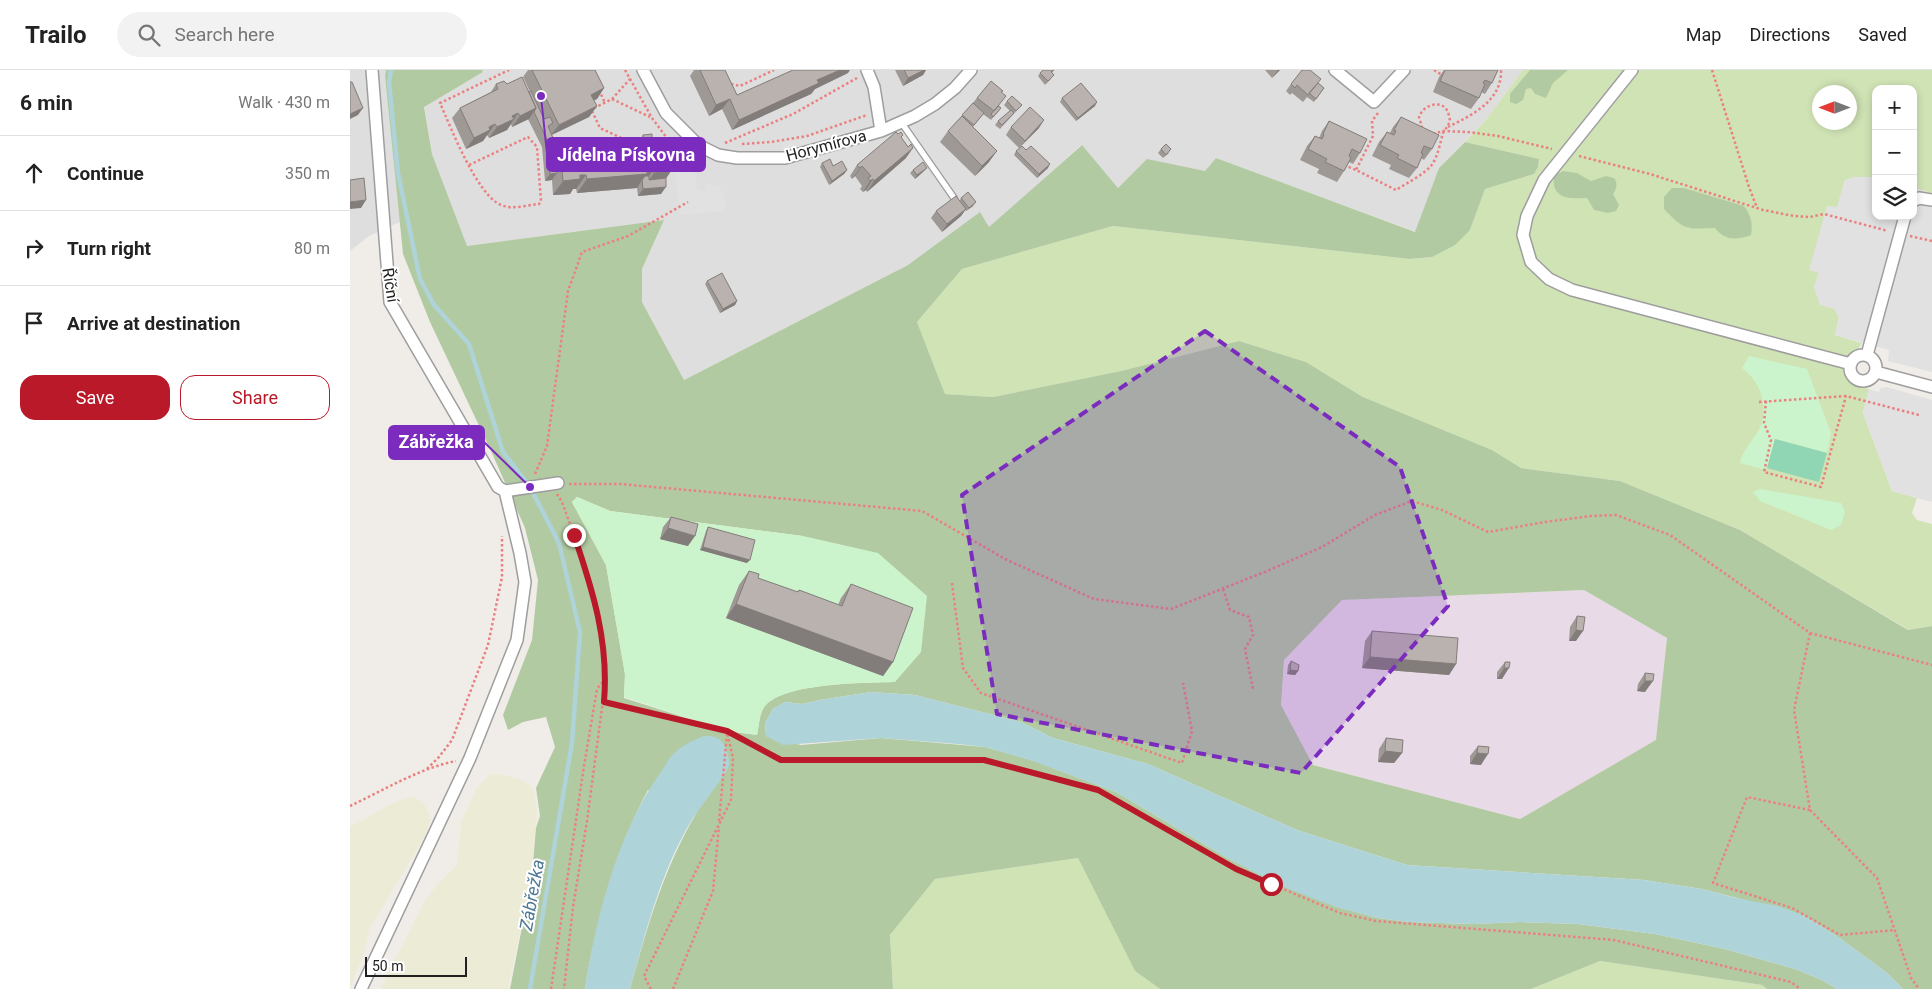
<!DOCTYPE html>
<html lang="en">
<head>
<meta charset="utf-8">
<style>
  body { margin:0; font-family:Roboto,sans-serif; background:#f2f2f2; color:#222 }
  .controls { position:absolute; right:15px; top:15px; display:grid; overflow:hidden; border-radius:10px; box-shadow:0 2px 8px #0003 }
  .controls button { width:45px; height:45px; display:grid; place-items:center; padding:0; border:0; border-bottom:1px solid #e0e0e0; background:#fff; color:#222; font:25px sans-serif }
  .compass { position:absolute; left:1462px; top:15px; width:45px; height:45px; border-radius:50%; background:#fff; box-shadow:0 2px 8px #0003; rotate:270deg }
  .scale { position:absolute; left:15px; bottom:12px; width:102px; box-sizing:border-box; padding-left:5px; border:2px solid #212121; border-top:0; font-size:14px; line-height:18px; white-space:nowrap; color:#212121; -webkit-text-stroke:4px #fff; paint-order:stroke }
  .stop { position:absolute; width:15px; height:15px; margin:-11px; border:4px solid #b91928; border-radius:50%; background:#fff }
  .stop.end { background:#b91928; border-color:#fff; box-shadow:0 1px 5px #0008 }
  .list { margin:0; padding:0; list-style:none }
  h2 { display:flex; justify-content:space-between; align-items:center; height:65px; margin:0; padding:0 20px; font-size:21px }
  h2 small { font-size:16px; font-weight:400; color:#767676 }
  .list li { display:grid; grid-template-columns:32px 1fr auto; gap:15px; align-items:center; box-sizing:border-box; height:75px; padding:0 20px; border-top:1px solid #e0e0e0 }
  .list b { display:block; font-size:19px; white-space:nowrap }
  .list em { font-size:16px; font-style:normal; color:#767676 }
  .actions { display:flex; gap:10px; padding:15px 20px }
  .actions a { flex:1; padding:11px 0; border:1px solid #b91928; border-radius:15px; text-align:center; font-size:18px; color:#b91928 }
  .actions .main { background:#b91928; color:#fff }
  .icon { flex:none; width:28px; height:28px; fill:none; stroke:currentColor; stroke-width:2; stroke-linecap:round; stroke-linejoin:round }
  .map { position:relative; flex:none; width:1582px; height:919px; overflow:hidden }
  header { display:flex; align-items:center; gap:30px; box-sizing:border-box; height:70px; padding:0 25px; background:#fff; border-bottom:1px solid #e0e0e0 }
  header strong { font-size:24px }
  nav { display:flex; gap:28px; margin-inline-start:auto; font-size:18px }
  .search { width:350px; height:45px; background:#f2f2f2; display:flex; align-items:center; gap:12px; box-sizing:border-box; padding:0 18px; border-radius:28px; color:#767676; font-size:19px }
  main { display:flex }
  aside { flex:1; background:#fff }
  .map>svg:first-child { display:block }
</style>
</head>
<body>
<header>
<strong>Trailo</strong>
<div class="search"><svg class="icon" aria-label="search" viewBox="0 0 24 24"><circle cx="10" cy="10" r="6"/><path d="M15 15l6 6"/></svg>Search here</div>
<nav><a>Map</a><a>Directions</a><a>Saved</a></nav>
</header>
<main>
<aside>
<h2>6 min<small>Walk · 430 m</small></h2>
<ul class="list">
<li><svg class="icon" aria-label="ahead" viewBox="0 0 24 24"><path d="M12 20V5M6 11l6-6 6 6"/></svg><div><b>Continue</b></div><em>350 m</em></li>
<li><svg class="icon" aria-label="right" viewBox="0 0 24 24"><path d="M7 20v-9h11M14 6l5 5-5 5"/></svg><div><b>Turn right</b></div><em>80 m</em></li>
<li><svg class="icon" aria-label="arrive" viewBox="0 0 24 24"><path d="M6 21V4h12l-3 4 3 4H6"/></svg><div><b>Arrive at destination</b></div></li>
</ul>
<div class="actions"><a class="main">Save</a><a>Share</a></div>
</aside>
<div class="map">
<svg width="1582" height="919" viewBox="0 0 1582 919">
  <rect width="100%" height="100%" fill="#f0ede8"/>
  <path fill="#dfdede" d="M 0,0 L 36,0 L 35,6 L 50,152 L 19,166 L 0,181 Z
    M 132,0 L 1173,0 L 1135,51 L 1089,98 L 1066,162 L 866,88 L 855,101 L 797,90 L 768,118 L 731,75 L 639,158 L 630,143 L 558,195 L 334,310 L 292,232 L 292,199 L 313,150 L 116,176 L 82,84 L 74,36 L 133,2 Z"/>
  <path fill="#e8dbe7" d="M 1234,520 L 1317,568 L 1307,670 L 1170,749 L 963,695 L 931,635 L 934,590 L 992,530 Z"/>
  <path fill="#ececd6" d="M 147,704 L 170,709 L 181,716 L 185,725 L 187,744 L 182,806 L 158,919 L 30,919 L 74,832 L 87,815 L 107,795 L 111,752 L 127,717 L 140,705 Z
    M 64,727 L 72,731 L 79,742 L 80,751 L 74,768 L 20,858 L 14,883 L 0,918 L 0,757 L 39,735 L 54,729 Z"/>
  <path fill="#d0e3b5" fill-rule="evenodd" d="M 1173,0 L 1582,0 L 1582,123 L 1563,118 L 1563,19 L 1526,19 L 1526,108 L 1519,107 L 1495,110 L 1487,138 L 1478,136 L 1460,200 L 1469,202 L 1464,218 L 1485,239 L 1489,247 L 1485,265 L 1512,273 L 1508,279 L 1495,290 C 1493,311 1501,314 1519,319 L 1513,343 L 1542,421 L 1567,428 L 1562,443 L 1567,450 L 1582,454 L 1582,556 L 1559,560 L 1390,460 L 1270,411 L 1171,398 L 1142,380 L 1013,327 L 956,292 L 889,271 L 771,301 L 643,327 L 595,324 L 567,252 L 612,199 L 763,156 L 1060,189 L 1082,187 L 1120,160 L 1135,119 L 1184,104 L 1188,97 L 1189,89 L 1115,72 L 1135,51 ZM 1470,22 L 1500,22 L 1500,52 L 1470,52 Z
    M 728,788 L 785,901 L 810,919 L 543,919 L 540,865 L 585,809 Z
    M 1250,891 L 1412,915 L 1417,919 L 1181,919 Z"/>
  <path fill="#b2caa2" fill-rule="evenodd" d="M 36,0 L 132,0 L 133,2 L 74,37 L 82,84 L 117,176 L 314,150 L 292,199 L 292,232 L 334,310 L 558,195 L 630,142 L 639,157 L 732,75 L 768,118 L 797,89 L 855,101 L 866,88 L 1065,162 L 1089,98 L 1115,72 L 1189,89 L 1188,97 L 1184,104 L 1135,119 L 1120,160 L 1105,175 L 1082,187 L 1060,189 L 763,156 L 612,199 L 567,252 L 595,324 L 643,327 L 771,301 L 889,271 L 956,292 L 1013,327 L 1142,380 L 1171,398 L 1270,411 L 1390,460 L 1558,560 L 1582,556 L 1582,919 L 1553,919 L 1537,903 L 1488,867 L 1453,845 L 1352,819 L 1294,810 L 1057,795 L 947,760 L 798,694 L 703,668 L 671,652 L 565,625 L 521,622 L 470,630 L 452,634 L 435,632 L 423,639 L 415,653 L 416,666 L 451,675 L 531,668 L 635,677 L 684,691 L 766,722 L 881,790 L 987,837 L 1028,848 L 1059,852 L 1124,854 L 1169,852 L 1228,854 L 1305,864 L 1375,879 L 1445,899 L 1472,910 L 1487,919 L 1417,919 L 1412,915 L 1250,891 L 1181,919 L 810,919 L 785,901 L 728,788 L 585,809 L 540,865 L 543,919 L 280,919 C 299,851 315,793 353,732 L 298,720 C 265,781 246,851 235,919 L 160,919 L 182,806 L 186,758 L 190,746 L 186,718 L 205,677 L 196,647 L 173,652 L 158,660 L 153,645 L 182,570 L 188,510 L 175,458 L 141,381 L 80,252 L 53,184 L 35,6 ZM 227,427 L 260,441 L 453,466 L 545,612 C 517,613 428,612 413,639 C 409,646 409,657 407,665 L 377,661 L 274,628 L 275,604 L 256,495 L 222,432 ZM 1234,520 L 1317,568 L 1306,670 L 1170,749 L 963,695 L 931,635 L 934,590 L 992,530 Z
    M 1180,0 L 1218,0 L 1203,13 L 1196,28 L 1185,24 L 1181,18 L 1176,19 L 1173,30 L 1166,34 L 1160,32 L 1160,24 Z
    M 1213,101 L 1227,103 L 1241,111 L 1256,106 L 1264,108 C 1268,113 1267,119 1263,124 L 1269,135 L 1266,141 L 1258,143 L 1244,140 L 1237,128 C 1219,129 1201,129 1204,106 Z
    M 1322,118 L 1334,118 L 1394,136 C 1401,145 1403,154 1401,165 C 1387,170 1375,171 1365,158 C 1336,159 1335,161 1314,139 L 1314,127 Z"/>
  <path fill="#ccf4cc" d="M 1399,286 L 1457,299 L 1481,363 L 1477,383 L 1425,369 L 1417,398 L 1412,399 L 1390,393 C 1393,377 1406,369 1411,355 C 1418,334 1410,311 1392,298 Z
    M 1410,419 L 1491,433 L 1495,442 L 1491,455 L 1481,460 L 1410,431 L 1403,422 Z
    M 227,427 L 260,441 L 453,466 L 528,483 L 577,526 L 571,582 L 545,612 C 517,613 428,612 413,639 C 409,646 409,657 407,665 L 377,661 L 274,627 L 275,604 L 256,495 L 222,432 Z"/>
  <path fill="#90d5b4" d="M 1425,369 L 1477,383 L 1469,412 L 1417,398 Z"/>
  <path fill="#e1e1e1" d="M 489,59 L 493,71 L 435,88 L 432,73 Z
    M 342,88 L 347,119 L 356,123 L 355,114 L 369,116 L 375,130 L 376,141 L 330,145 L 324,90 Z
    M 1504,107 L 1519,107 L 1526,108 L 1526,146 L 1563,146 L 1563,118 L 1582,123 L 1582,302 L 1538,291 L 1539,280 L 1485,265 L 1489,247 L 1485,239 L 1470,235 L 1464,218 L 1469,203 L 1459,200 L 1477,136 L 1487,137 L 1495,110 Z
    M 1537,317 L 1582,330 L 1582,432 L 1542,421 L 1513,343 L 1519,319 L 1529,322 L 1531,318 Z"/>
  <path fill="#aed3d8" d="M 521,622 L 565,625 L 671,652 L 703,668 L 798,694 L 947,760 L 1057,795 L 1294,810 L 1352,819 L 1386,828 L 1428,836 L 1453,845 L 1488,867 L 1537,903 L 1553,919 L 1487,919 L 1472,910 L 1445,899 L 1375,879 L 1305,864 L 1228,854 L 1169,852 L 1124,854 L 1059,852 L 1028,848 L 986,837 L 931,816 L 881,790 L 766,722 L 683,691 L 635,677 L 608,674 L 531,668 L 433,675 L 416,666 L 415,653 L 423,639 L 435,632 L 452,634 L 470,630 Z
    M 354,666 C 357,666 362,666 365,667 C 374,669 380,686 379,695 C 378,702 349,739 343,748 C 311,800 296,861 280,919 L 235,919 C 246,847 268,761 311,702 C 315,696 319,688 324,683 C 333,675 343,670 354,666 Z"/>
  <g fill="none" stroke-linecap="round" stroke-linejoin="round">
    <path stroke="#aed3d8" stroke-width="4.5" d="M 41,0 L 39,12 L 48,103 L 70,209 L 84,235 L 119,274 L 153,382 L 180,417 L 209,473 L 230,562 L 222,673 L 180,919"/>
    <g stroke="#9e9e9e" stroke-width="8">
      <path id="service" d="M 551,52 L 604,128"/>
    </g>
    <g stroke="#9e9e9e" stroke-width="14">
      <path id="minor" d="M 22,0 L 40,232 L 148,417 L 155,421 L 208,413
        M 293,0 L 316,43 L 348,75 L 368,85 L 387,88 L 435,88 L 531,61 L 565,46 L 585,34 L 605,18 L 621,0
        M 517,0 L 524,17 L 531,61
        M 985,0 L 1024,32 L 1054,0
        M 1282,0 L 1194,110 L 1177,146 L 1173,165 L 1181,192 L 1199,209 L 1222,220 L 1501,294
        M 1563,131 L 1569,128 L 1582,130
        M1500 298a13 13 0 1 1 26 0a13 13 0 1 1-26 0Z
        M 1517,285 L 1555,146
        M 1526,302 L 1582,317
        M 11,919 L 120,688 L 167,570 L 175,512 L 170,483 L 155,421"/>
    </g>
    <path stroke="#ea8080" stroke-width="2.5" stroke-dasharray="2.5 2.5" stroke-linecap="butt" d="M 275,0 L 302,48 L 319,71 L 328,73
      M 1084,0 L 1092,5
      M 1362,0 L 1399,117 L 1407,138
      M 381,14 L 390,16 L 424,0
      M 249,20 L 255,33
      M 262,29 L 300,47
      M 244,38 L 262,29 L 280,9
      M 242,41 L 250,58 L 280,72
      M 1028,43 L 1022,51 L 1023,66 L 1006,100 L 1046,120 C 1057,113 1073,105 1081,96 C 1088,87 1090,73 1093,63 C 1095,59 1098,57 1099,53 C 1100,51 1100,48 1099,46 C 1096,28 1074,33 1069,47 L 1072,57
      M 1098,57 C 1122,45 1152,31 1151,0
      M 1083,64 L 1093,61 L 1118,62 L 1148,66 L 1202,79
      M 375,73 L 443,44 L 507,8
      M 392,74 L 421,72 L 457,66 L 517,45
      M 1229,86 L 1300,104 L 1413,140 L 1444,146 L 1460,147 L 1474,144 L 1538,161
      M 119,95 L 178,67 L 187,77 L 191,131 L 189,134 C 177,135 162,140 151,135 C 127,125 101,58 90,33 L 159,0
      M 994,95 L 1006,100
      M 1560,166 L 1582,171
      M 1416,331 L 1414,353 L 1421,370 L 1414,402 L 1471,417 L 1496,326
      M 1409,332 L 1496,326 L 1569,345
      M 185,404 L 197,376 L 218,221 L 232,182 L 278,166 L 338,132
      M 219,414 L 270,414 L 572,441 L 655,489 L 744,529 L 821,539 L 912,503 L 972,477 L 1025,445 L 1062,431 L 1092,440 L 1138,462 L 1195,452 L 1241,446 L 1266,445 L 1320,465 L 1460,563 L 1582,595
      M 207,424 L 212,432 L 224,465 L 243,520 L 250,551 L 256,608 L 237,751 L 223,837 L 214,919
      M 602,513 L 613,598 L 631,623 L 832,693 L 842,661 L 833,613
      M 873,519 L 880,540 L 899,547 L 903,565 L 895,579 L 903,619
      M 1460,563 L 1444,640 L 1460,740 L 1527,808 L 1561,908 L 1569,919
      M 254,632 L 377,661 L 431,690 L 634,690 L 748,720 L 886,799 L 990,843 L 1026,851 L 1264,870 L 1441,912 L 1450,919
      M 77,699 L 89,687 L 102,670 L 138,575 L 152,507 L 152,466
      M 0,736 C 34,720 70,698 106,691
      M 1460,740 L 1397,727 L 1363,813 L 1442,838 L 1490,865 L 1545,860
      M 369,751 L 377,664
      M 201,919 L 234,696 L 247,619 L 255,609
      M 301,919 L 294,906 L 381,730 L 383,688 L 377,661
      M 323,919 L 363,821 L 369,756"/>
    <use href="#service" stroke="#fff" stroke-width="5.5"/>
    <use href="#minor" stroke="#fff" stroke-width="11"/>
  </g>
  <path fill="#9f9996" d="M 178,0 L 245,0 L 254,18 L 247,29 L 244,30 L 247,36 L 239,47 L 202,65 L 205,85 L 210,77 L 289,71 L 293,65 L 302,69 L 321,101 L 316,108 L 311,124 L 288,126 L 287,118 L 227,123 L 226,119 L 223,119 L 220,124 L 203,125 L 202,110 L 195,111 L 192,77 L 178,49 L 162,57 L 161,54 L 157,60 L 139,68 L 137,65 L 133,71 L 116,79 L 102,48 L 110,38 L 141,22 L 146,14 L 157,14 L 179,22 L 180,22 L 173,7 Z
    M 344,0 L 375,0 L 387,25 L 498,3 L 465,19 L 461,24 L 382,60 L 372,39 L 359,46 L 340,6 Z
    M 545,0 L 576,0 L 573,5 L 553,16 Z
    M 704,0 L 702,3 L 701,9 L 695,15 L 688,6 L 690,3 Z
    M 915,0 L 930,0 L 922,8 Z
    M 1094,0 L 1148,0 L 1142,13 L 1135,24 L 1131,22 L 1129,28 L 1121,39 L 1083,22 L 1089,7 Z
    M 968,13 L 974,18 L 964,32 L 957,27 L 953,32 L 942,23 L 940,25 L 936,21 L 941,14 Z
    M 651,23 L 649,36 L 651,38 L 648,42 L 641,50 L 633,44 L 623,57 L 639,92 L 625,106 L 590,72 L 598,61 L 610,48 L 627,28 Z
    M 712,28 L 745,36 L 726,51 L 710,32 Z
    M 657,31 L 672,35 L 650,59 L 645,55 L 648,51 L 660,41 L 654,35 Z
    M 1051,47 L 1082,79 L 1074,90 L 1071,88 L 1067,98 L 1059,108 L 1039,99 L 1041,95 L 1022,86 L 1029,72 L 1037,62 L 1040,63 L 1043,57 Z
    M 979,51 L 1010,83 L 1003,94 L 999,92 L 994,101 L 987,112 L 967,103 L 969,99 L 950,90 L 957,76 L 965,66 L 969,68 L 972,61 Z
    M 661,57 L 689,58 L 669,78 L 656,65 Z
    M 551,68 L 556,88 L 517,122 L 516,120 L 513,122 L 510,119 L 512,116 L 505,106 L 502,109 L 500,106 L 507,95 Z
    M 811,79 L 819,83 L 813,88 L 808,83 Z
    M 676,80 L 698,98 L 687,108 L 664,85 L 666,81 Z
    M 472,93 L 483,96 L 497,100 L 494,104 L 479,115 L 470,97 Z
    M 563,100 L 574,101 L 565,109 L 560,103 Z
    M 611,128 L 623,136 L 616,141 L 615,140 L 611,146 L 592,162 L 581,148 L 586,141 L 610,130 Z
    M 357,211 L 387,231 L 385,235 L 370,243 L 355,214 Z
    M 321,447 L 338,476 L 310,469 L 313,457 Z
    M 358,457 L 397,493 L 350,480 L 356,461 Z
    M 399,501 L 408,508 L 447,522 L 449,520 L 488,535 L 491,528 L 501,514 L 543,592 L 533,606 L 376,548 L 389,515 Z
    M 1227,546 L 1226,571 L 1219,571 L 1220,557 Z
    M 1022,561 L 1106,594 L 1099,605 L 1012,598 L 1015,571 Z
    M 941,591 L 948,601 L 945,605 L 937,604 L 938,595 Z
    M 1155,592 L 1160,592 L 1152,609 L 1147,609 L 1147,602 Z
    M 1295,603 L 1295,622 L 1287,621 L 1288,614 Z
    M 1036,668 L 1052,683 L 1044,693 L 1028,692 L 1029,679 Z
    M 1128,676 L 1131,695 L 1120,694 L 1120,686 Z"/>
  <path fill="#827d7a" d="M 490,0 L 500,0 L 498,3 L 465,19 L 461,24 L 382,60 L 389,50 L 467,10 Z
    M 574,0 L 576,0 L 573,5 L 553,16 L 558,8 Z
    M 928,0 L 930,0 L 922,8 Z
    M 254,18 L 247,29 L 233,35 L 241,25 Z
    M 380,29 L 372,39 L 359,46 L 366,35 Z
    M 747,32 L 745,36 L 726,51 L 728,48 Z
    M 247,36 L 239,47 L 201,65 L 209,55 Z
    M 13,38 L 8,45 L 0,49 L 0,44 Z
    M 186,38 L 179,49 L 162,57 L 170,46 Z
    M 168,43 L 157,60 L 139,68 L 147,57 L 162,46 Z
    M 694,50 L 689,58 L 669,78 L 675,71 Z
    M 145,54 L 133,71 L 116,79 L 124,68 L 139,57 Z
    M 563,78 L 556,88 L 517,122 L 524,111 Z
    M 647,81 L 639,92 L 625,106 L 632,96 Z
    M 700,94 L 698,98 L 687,108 L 689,104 Z
    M 512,96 L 505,106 L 502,109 L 510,98 Z
    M 577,98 L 574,101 L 565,109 L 567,105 Z
    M 304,99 L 294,113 L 292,110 L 287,118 L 227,123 L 237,109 Z
    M 497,100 L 494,104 L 479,115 L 482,111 Z
    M 321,101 L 311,116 L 294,117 L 304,103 Z
    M 207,103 L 202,110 L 195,111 L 200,104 Z
    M 230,105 L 236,105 L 226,119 L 223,119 L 220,124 L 203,125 L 213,111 Z
    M 523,109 L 516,120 L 513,122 L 520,111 Z
    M 316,117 L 311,124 L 288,126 L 293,119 Z
    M 16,130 L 11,138 L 0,139 L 0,132 Z
    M 626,132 L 623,136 L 616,141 L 619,138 Z
    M 616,139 L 611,146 L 592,162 L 597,154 Z
    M 387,231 L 385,235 L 370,243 L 373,239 Z
    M 318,458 L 345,466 L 338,476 L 310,469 Z
    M 353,477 L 400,490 L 397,493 L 350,480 Z
    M 386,534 L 543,592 L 533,606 L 376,548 Z
    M 1226,560 L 1233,561 L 1226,571 L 1219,571 Z
    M 1020,587 L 1106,594 L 1099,605 L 1012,598 Z
    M 1154,598 L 1159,598 L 1152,609 L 1147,609 Z
    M 940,600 L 948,601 L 945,605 L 937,604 Z
    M 1295,611 L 1303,611 L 1295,622 L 1287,621 Z
    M 1035,681 L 1052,683 L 1044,693 L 1028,692 Z
    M 1127,683 L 1138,684 L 1131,695 L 1120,694 Z"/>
  <path fill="#b9b2ae" stroke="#827d7a" d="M 182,0 L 245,0 L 254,18 L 241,25 L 247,36 L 209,55 Z
    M 350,0 L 375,0 L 387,25 L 443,0 L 490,0 L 467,10 L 469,13 L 389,50 L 380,29 L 366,35 Z
    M 554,0 L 574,0 L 558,8 Z
    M 693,0 L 704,0 L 701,2 L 704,5 L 698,11 L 690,3 Z
    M 952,0 L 960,0 L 971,9 L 958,25 L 947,15 L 945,18 L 941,14 Z
    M 1095,0 L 1148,0 L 1142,13 L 1135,10 L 1133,13 L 1135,14 L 1129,28 L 1090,11 Z
    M 172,7 L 186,38 L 170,46 L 168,43 L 162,46 L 164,49 L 147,57 L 145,54 L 139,57 L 140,60 L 124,68 L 110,38 L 148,19 L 146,14 L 154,11 L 157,14 Z
    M 641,11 L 653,21 L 651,22 L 656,26 L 644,41 L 627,28 Z
    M 0,12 L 2,12 L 13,38 L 0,44 Z
    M 731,13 L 747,32 L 728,48 L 712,28 Z
    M 968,13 L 974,18 L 966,29 L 959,23 Z
    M 181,21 L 194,49 L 200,47 L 203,53 L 198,56 L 203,68 L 207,103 L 200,104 L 197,70 L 184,42 L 186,38 L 179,22 Z
    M 662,26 L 672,35 L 666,41 L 657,31 Z
    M 623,33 L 634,43 L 624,55 L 612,45 Z
    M 648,36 L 651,38 L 643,47 L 641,44 Z
    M 680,37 L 694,50 L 675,71 L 661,57 Z
    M 661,40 L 664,43 L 652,55 L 648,51 Z
    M 612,46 L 647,81 L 632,96 L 598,61 Z
    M 1051,47 L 1089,65 L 1082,79 L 1074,76 L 1071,83 L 1073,84 L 1067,98 L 1047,88 L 1049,85 L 1030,75 L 1037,62 L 1044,65 L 1046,61 L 1044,60 Z
    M 979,51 L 1017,69 L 1010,83 L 1002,79 L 999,86 L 1001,88 L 994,101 L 975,92 L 977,89 L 958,79 L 965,66 L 972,69 L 974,65 L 973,64 Z
    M 546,62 L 548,64 L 551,62 L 553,65 L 551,67 L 558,77 L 561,74 L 563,78 L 524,111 L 523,109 L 520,111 L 518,108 L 521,106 L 512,96 L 510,98 L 507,95 Z
    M 302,64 L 302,69 L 318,68 L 321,101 L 304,103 L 304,99 L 297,100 L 297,104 L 237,109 L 236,105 L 230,105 L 230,109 L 213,111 L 210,77 L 293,70 L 293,65 Z
    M 816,74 L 821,79 L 816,85 L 811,79 Z
    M 672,76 L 676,80 L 681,76 L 700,94 L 689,104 L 666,81 Z
    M 480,89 L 483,96 L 492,91 L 497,100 L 482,111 L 472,93 Z
    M 573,92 L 577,98 L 567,105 L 563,100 Z
    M 295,106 L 299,106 L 299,110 L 316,108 L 316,117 L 293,119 L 292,110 Z
    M 14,108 L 16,130 L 0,132 L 0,110 Z
    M 618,122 L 626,132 L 619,138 L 611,128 Z
    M 606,126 L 616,139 L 597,154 L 586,141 Z
    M 372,203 L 387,231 L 373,239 L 357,211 Z
    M 321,447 L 348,454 L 345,466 L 318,458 Z
    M 358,457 L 405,470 L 400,490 L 353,477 Z
    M 399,501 L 409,504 L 408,508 L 448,522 L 449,520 L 492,536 L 501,514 L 563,538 L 543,592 L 386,534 Z
    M 1227,546 L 1235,547 L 1233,561 L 1226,560 Z
    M 1022,561 L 1108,568 L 1106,594 L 1020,587 Z
    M 941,591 L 949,595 L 948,601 L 940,600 Z
    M 1155,592 L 1160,592 L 1159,598 L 1154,598 Z
    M 1295,603 L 1304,604 L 1303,611 L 1295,611 Z
    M 1036,668 L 1053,670 L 1052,683 L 1035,681 Z
    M 1128,676 L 1139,677 L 1138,684 L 1127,683 Z"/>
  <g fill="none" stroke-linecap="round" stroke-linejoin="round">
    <path stroke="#b91928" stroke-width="6" d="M 224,465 C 243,521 259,572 254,632 L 377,661 L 431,690 L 634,690 L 748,720 L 886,799 L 921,814"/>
  </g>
  <path fill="#7b2cbf" fill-opacity="0.2" stroke="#7b2cbf" stroke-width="4" stroke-dasharray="10 6" stroke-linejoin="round" d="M 855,261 L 1050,397 L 1098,536 L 951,703 L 647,644 L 612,425 Z"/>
  <g text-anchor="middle" stroke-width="4" stroke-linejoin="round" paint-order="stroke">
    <g font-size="16" fill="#212121" stroke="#fff">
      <text transform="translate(476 75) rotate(-15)" y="6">Horymírova</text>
      <text transform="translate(41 215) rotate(81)" y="6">Říční</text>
    </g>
    <g font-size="18" font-style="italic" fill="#517a97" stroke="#fff">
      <text transform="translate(182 825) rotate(-80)" y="6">Zábřežka</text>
    </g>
  </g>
  <path fill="none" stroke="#7b2cbf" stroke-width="2" d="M191 26L197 84M180 417L134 372"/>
  <g fill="#7b2cbf" stroke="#fff" stroke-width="2">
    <circle cx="191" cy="26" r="5"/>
    <circle cx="180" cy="417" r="5"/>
  </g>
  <g fill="#7b2cbf" stroke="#7b2cbf" stroke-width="2">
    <rect x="197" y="68" width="158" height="33" rx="5"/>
    <rect x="39" y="356" width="95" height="33" rx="5"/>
  </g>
  <g font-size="18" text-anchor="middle" font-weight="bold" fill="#fff">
    <text x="276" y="91">Jídelna Pískovna</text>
    <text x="86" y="378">Zábřežka</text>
  </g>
</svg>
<div class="controls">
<button>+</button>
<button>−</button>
<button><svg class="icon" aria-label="layers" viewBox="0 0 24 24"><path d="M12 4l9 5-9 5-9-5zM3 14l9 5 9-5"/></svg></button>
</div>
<svg class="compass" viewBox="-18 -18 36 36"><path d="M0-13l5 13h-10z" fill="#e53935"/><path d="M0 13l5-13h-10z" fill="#767676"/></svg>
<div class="scale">50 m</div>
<div class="stop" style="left:921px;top:814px"></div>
<div class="stop end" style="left:224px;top:465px"></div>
</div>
</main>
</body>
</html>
